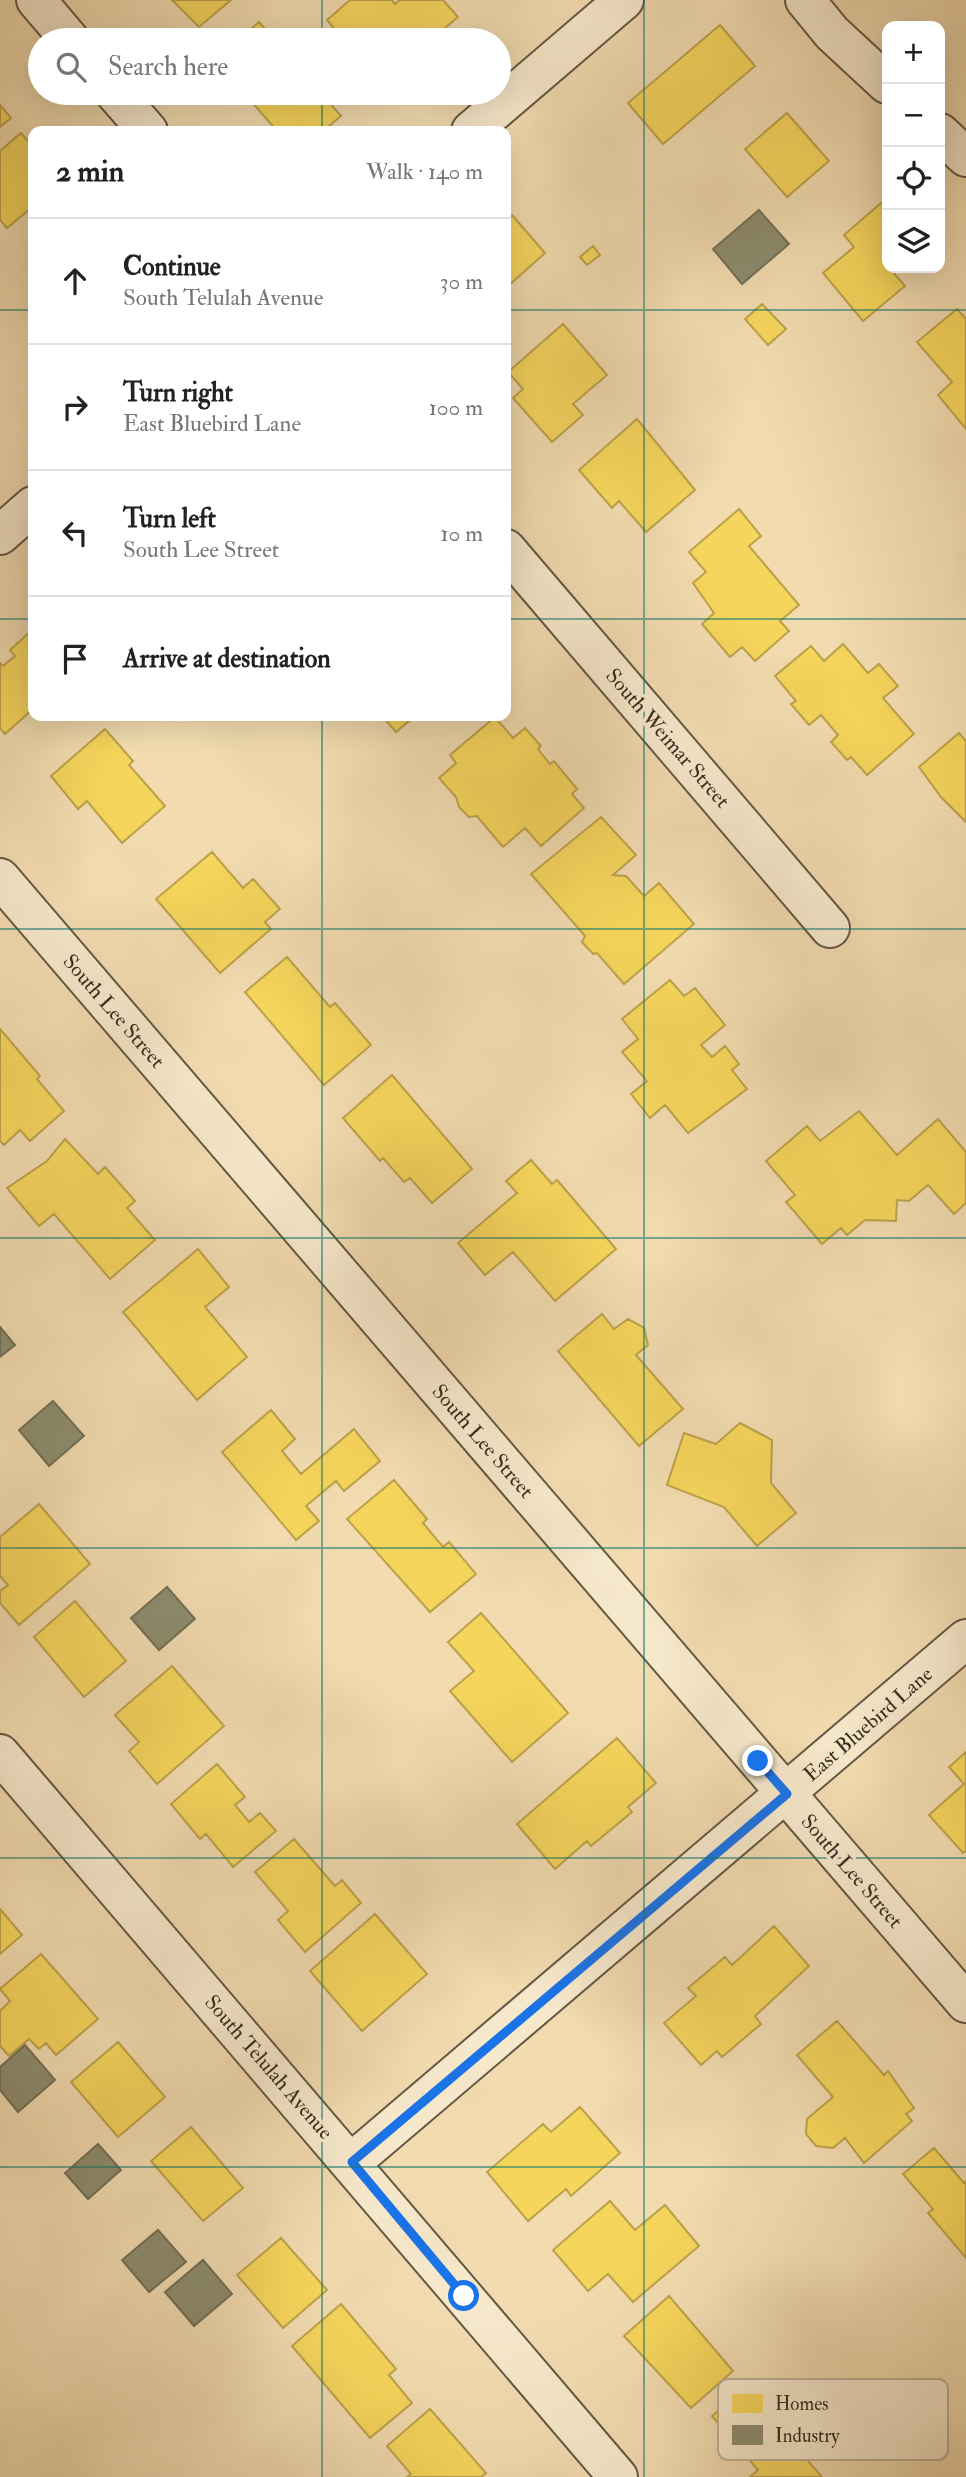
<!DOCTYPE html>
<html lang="en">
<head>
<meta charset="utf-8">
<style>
  body { margin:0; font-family:"IM FELL Double Pica",serif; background:#f6f6f6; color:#222 }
  .controls { position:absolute; right:21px; top:21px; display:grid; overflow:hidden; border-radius:14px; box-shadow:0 7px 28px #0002 }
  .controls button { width:63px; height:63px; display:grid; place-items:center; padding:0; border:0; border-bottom:2px solid #e0e0e0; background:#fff; color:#222; font:35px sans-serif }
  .stop { position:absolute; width:21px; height:21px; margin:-16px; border:5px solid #1a73e8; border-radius:50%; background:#fff }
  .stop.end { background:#1a73e8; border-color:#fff; box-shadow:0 2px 7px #0008 }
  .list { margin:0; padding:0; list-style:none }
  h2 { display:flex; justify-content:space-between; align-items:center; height:91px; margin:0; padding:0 28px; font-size:30px }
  h2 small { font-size:23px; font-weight:400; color:#767676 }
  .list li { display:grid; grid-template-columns:46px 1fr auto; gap:21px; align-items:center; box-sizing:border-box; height:126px; padding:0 28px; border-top:2px solid #e0e0e0 }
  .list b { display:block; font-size:26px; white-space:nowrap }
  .list p { margin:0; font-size:23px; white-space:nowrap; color:#767676 }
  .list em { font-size:23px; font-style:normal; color:#767676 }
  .icon { flex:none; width:38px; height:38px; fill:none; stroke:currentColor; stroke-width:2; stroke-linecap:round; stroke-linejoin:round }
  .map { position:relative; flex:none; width:966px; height:2477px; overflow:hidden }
  .search { position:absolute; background:#fff; box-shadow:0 7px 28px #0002; left:28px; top:28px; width:483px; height:77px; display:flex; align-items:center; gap:18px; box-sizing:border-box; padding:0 24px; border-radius:38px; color:#767676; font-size:26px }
  .panel { position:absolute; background:#fff; box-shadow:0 7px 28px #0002; left:28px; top:126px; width:483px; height:595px; border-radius:14px }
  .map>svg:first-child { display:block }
</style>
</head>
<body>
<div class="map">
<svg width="966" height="2477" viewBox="0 0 966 2477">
  <rect width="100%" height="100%" fill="#f1dbaf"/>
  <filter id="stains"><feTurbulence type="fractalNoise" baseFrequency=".00286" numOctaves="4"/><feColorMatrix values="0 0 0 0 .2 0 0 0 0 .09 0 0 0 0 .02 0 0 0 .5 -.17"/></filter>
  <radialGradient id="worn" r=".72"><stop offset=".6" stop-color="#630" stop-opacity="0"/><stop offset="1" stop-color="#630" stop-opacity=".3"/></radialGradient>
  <path fill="#f6d55c" stroke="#bca24a" stroke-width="2" d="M 172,0 L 231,0 L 199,27 Z
    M 350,0 L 392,0 L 395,4 L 400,0 L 443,0 L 458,17 L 431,40 L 344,40 L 327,20 Z
    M 259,22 L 275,40 L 238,40 Z
    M 720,25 L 755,66 L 663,144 L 628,103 Z
    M 244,93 L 321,93 L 341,116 L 323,131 L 277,131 Z
    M 0,105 L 11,118 L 0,127 Z
    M 787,113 L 829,161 L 787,197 L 745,149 Z
    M 21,133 L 33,147 L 33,213 L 30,209 L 7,228 L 0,220 L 0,151 Z
    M 881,203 L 887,210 L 887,268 L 896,268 L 892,271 L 905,286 L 863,321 L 823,273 L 854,247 L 844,235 Z
    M 512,215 L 545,253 L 506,288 L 506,220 Z
    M 593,246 L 600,255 L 587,265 L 580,257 Z
    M 762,304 L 786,329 L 768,345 L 745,319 Z
    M 957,309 L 966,319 L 966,429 L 938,395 L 952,382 L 917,342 Z
    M 563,324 L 607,375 L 573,404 L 583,415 L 552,442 L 513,398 L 523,389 L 508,372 Z
    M 637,419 L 695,490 L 646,532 L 619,501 L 612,508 L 579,470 Z
    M 739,509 L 761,536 L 749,546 L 799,605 L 780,621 L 789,631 L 755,661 L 742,647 L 730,657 L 702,624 L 714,613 L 693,583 L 706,572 L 689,552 Z
    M 33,629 L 33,709 L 5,734 L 0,728 L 0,663 L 3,666 L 15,656 L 10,650 Z
    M 843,644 L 868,673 L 879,664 L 898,686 L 883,698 L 914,734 L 867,775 L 851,757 L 847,760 L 831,742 L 838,735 L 821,715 L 809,725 L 791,704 L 796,701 L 775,676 L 811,646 L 824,661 Z
    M 382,716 L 415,716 L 396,732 Z
    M 495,717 L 513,738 L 525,728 L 541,746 L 538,749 L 550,764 L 554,761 L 577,789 L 572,794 L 584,808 L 541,846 L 525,828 L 503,847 L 477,816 L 469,817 L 459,807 L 456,797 L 439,778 L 456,763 L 450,755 Z
    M 105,729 L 133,761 L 129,765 L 165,806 L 122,843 L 87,801 L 78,809 L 51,776 Z
    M 959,733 L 966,741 L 966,822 L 941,797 L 919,767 Z
    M 601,817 L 636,855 L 613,875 L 626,876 L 644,896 L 659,883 L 694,924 L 624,984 L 597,953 L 593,954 L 582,942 L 585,936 L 531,874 Z
    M 212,852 L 243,888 L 253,879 L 280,909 L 265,922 L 271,929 L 220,973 L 156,899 Z
    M 287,957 L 330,1007 L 335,1003 L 371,1045 L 324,1085 L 245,992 Z
    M 670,980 L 684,996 L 695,988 L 725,1025 L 701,1045 L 712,1057 L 725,1046 L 739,1064 L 732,1070 L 747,1089 L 688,1133 L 665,1105 L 650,1118 L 631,1094 L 647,1081 L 622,1052 L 638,1039 L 622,1019 Z
    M 0,1029 L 40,1076 L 37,1079 L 64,1111 L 30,1141 L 20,1130 L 4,1145 L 0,1141 Z
    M 392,1075 L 472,1169 L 432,1203 L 410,1178 L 404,1182 L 383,1158 L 380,1161 L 343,1118 Z
    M 859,1111 L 897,1155 L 938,1119 L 966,1152 L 966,1203 L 954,1214 L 928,1185 L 909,1201 L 897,1200 L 896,1221 L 865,1220 L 847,1235 L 841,1228 L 822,1244 L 786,1202 L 795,1195 L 766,1161 L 807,1126 L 820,1141 Z
    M 65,1139 L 98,1174 L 105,1167 L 135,1201 L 127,1208 L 155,1240 L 110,1279 L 54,1214 L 39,1226 L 7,1188 L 47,1161 Z
    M 531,1160 L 552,1184 L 557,1180 L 616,1249 L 555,1301 L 513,1252 L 485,1275 L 458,1243 L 517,1193 L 506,1181 Z
    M 198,1249 L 229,1287 L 205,1307 L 247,1357 L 197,1400 L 123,1312 Z
    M 602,1314 L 614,1329 L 628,1319 L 644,1328 L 648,1345 L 636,1355 L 683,1409 L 639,1446 L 558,1351 Z
    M 271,1410 L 295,1439 L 282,1451 L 301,1474 L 354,1429 L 380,1461 L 344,1491 L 336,1481 L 306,1506 L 319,1521 L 296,1540 L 222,1452 Z
    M 740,1423 L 772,1440 L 771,1483 L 796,1513 L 757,1546 L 724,1507 L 667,1485 L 684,1433 L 716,1444 Z
    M 394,1480 L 427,1519 L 423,1523 L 443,1547 L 449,1542 L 476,1574 L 430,1612 L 347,1519 Z
    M 39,1504 L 90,1564 L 19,1625 L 0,1603 L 0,1591 L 8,1585 L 0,1576 L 0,1537 Z
    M 75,1601 L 126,1661 L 84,1697 L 34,1637 Z
    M 481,1613 L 568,1713 L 512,1762 L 450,1691 L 474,1671 L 448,1642 Z
    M 172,1666 L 224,1726 L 157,1784 L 129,1751 L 139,1742 L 115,1715 Z
    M 617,1738 L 656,1783 L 628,1807 L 632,1812 L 591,1846 L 587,1841 L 555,1869 L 517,1824 Z
    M 966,1752 L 966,1851 L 963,1853 L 929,1815 L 964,1784 L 949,1767 Z
    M 217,1764 L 245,1797 L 235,1805 L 249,1822 L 260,1813 L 276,1831 L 233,1867 L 206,1834 L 200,1839 L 171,1804 Z
    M 294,1839 L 335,1886 L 342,1880 L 361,1903 L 305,1952 L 278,1920 L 288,1911 L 255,1872 Z
    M 0,1909 L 22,1935 L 0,1954 Z
    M 375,1914 L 427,1974 L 362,2031 L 310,1971 Z
    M 774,1926 L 809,1966 L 755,2016 L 761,2024 L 722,2057 L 717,2051 L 701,2065 L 664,2023 L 696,1996 L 688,1988 L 725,1957 L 732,1965 Z
    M 41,1954 L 98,2019 L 56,2055 L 46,2043 L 39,2049 L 29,2039 L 9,2056 L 0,2046 L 0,2011 L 10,2001 L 0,1989 Z
    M 837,2021 L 884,2075 L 888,2071 L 914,2108 L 906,2114 L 912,2121 L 864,2163 L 845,2138 L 833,2148 L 816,2146 L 806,2134 L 807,2119 L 833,2097 L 797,2055 Z
    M 118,2042 L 165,2097 L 118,2137 L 71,2082 Z
    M 580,2107 L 620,2153 L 571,2196 L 566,2189 L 528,2221 L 487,2172 L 543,2124 L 551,2132 Z
    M 191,2127 L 243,2188 L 203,2221 L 151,2161 Z
    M 934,2148 L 964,2183 L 966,2181 L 966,2258 L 928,2213 L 933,2209 L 903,2174 Z
    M 610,2201 L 635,2230 L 665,2205 L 699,2246 L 633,2302 L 608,2274 L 588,2291 L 553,2250 Z
    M 281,2238 L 327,2290 L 283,2328 L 237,2275 Z
    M 669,2296 L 733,2371 L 691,2408 L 624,2336 Z
    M 341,2304 L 396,2369 L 389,2375 L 412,2403 L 370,2438 L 292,2346 Z
    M 750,2384 L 774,2412 L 762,2423 L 790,2455 L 798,2449 L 822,2477 L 750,2477 L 758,2470 L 712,2416 Z
    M 430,2409 L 486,2473 L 481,2477 L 407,2477 L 411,2474 L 387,2446 Z"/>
  <path fill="#8c8c6e" stroke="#726f57" stroke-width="2" d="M 759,210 L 789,244 L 742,284 L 713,249 Z
    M 0,1327 L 15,1345 L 0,1357 Z
    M 53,1401 L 84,1436 L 49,1466 L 19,1430 Z
    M 167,1587 L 195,1619 L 159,1650 L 131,1618 Z
    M 25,2045 L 55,2080 L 18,2112 L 0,2090 L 0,2067 Z
    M 98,2144 L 121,2170 L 88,2199 L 65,2173 Z
    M 158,2230 L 186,2262 L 149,2292 L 122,2260 Z
    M 203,2260 L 232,2294 L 194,2326 L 165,2292 Z"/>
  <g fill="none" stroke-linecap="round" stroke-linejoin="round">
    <g stroke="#655844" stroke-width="42">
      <path id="minor" d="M 36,0 L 70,40
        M 805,0 L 832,33 L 887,84
        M 115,93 L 148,131
        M 471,131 L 624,0
        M 940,133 L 966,157
        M 0,535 L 33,506
        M 506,549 L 830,928
        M 0,878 L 966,2003
        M 0,1754 L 618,2477
        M 352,2162 L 966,1639"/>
    </g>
    <use href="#minor" stroke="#f6e8cb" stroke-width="38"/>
  </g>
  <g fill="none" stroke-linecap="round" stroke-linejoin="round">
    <path stroke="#1a73e8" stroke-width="9" d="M 464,2296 L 352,2162 L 787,1794 L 758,1761"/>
  </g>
  <path fill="none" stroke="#0f766e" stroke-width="2" stroke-opacity="0.55" d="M 322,0 L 322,40M 644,0 L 644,2477M 322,93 L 322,131M 0,310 L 33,310M 506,310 L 966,310M 0,619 L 33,619M 506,619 L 966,619M 322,716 L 322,2477M 0,929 L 966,929M 0,1238 L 966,1238M 0,1548 L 966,1548M 0,1858 L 966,1858M 0,2167 L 966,2167"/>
  <g text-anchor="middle" stroke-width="7" stroke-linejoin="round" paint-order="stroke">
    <g font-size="21" fill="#362c20" stroke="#f6e8cb">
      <text transform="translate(668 738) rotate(49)" y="7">South Weimar Street</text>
      <text transform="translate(114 1011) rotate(49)" y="7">South Lee Street</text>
      <text transform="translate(483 1441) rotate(49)" y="7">South Lee Street</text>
      <text transform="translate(868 1724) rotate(-41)" y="7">East Bluebird Lane</text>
      <text transform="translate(852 1871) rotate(49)" y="7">South Lee Street</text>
      <text transform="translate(269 2067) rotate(49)" y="7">South Telulah Avenue</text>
    </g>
  </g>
  <rect x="718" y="2379" width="230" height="81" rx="10" fill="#f6e8cb" stroke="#bcb098" stroke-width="2"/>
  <rect x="732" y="2394" width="31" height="19" fill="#f6d55c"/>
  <rect x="732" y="2425" width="31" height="20" fill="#8c8c6e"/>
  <g font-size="19" fill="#362c20">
    <text x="775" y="2410">Homes</text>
    <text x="775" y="2442">Industry</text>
  </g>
  <rect width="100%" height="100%" filter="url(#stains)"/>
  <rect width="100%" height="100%" fill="url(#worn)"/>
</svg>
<div class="controls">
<button>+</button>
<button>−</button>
<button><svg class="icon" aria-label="locate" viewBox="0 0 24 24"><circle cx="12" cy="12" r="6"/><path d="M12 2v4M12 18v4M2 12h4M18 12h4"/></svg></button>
<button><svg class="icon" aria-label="layers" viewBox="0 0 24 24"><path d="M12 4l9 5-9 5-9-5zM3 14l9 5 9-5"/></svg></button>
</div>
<div class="stop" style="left:464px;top:2296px"></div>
<div class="stop end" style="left:758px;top:1761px"></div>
<div class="search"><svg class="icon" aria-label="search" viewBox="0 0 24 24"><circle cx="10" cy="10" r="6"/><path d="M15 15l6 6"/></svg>Search here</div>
<section class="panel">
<h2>2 min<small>Walk · 140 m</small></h2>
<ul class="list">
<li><svg class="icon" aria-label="ahead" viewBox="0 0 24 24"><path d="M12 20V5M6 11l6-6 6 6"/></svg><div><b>Continue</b><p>South Telulah Avenue</p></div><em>30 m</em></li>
<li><svg class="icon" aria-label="right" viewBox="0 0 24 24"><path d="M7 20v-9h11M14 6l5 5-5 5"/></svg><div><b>Turn right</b><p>East Bluebird Lane</p></div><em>100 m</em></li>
<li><svg class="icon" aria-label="left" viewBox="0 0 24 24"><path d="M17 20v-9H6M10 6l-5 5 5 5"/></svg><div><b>Turn left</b><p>South Lee Street</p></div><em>10 m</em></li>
<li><svg class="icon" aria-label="arrive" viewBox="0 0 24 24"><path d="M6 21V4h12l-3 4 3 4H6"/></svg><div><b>Arrive at destination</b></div></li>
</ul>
</section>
</div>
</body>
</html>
